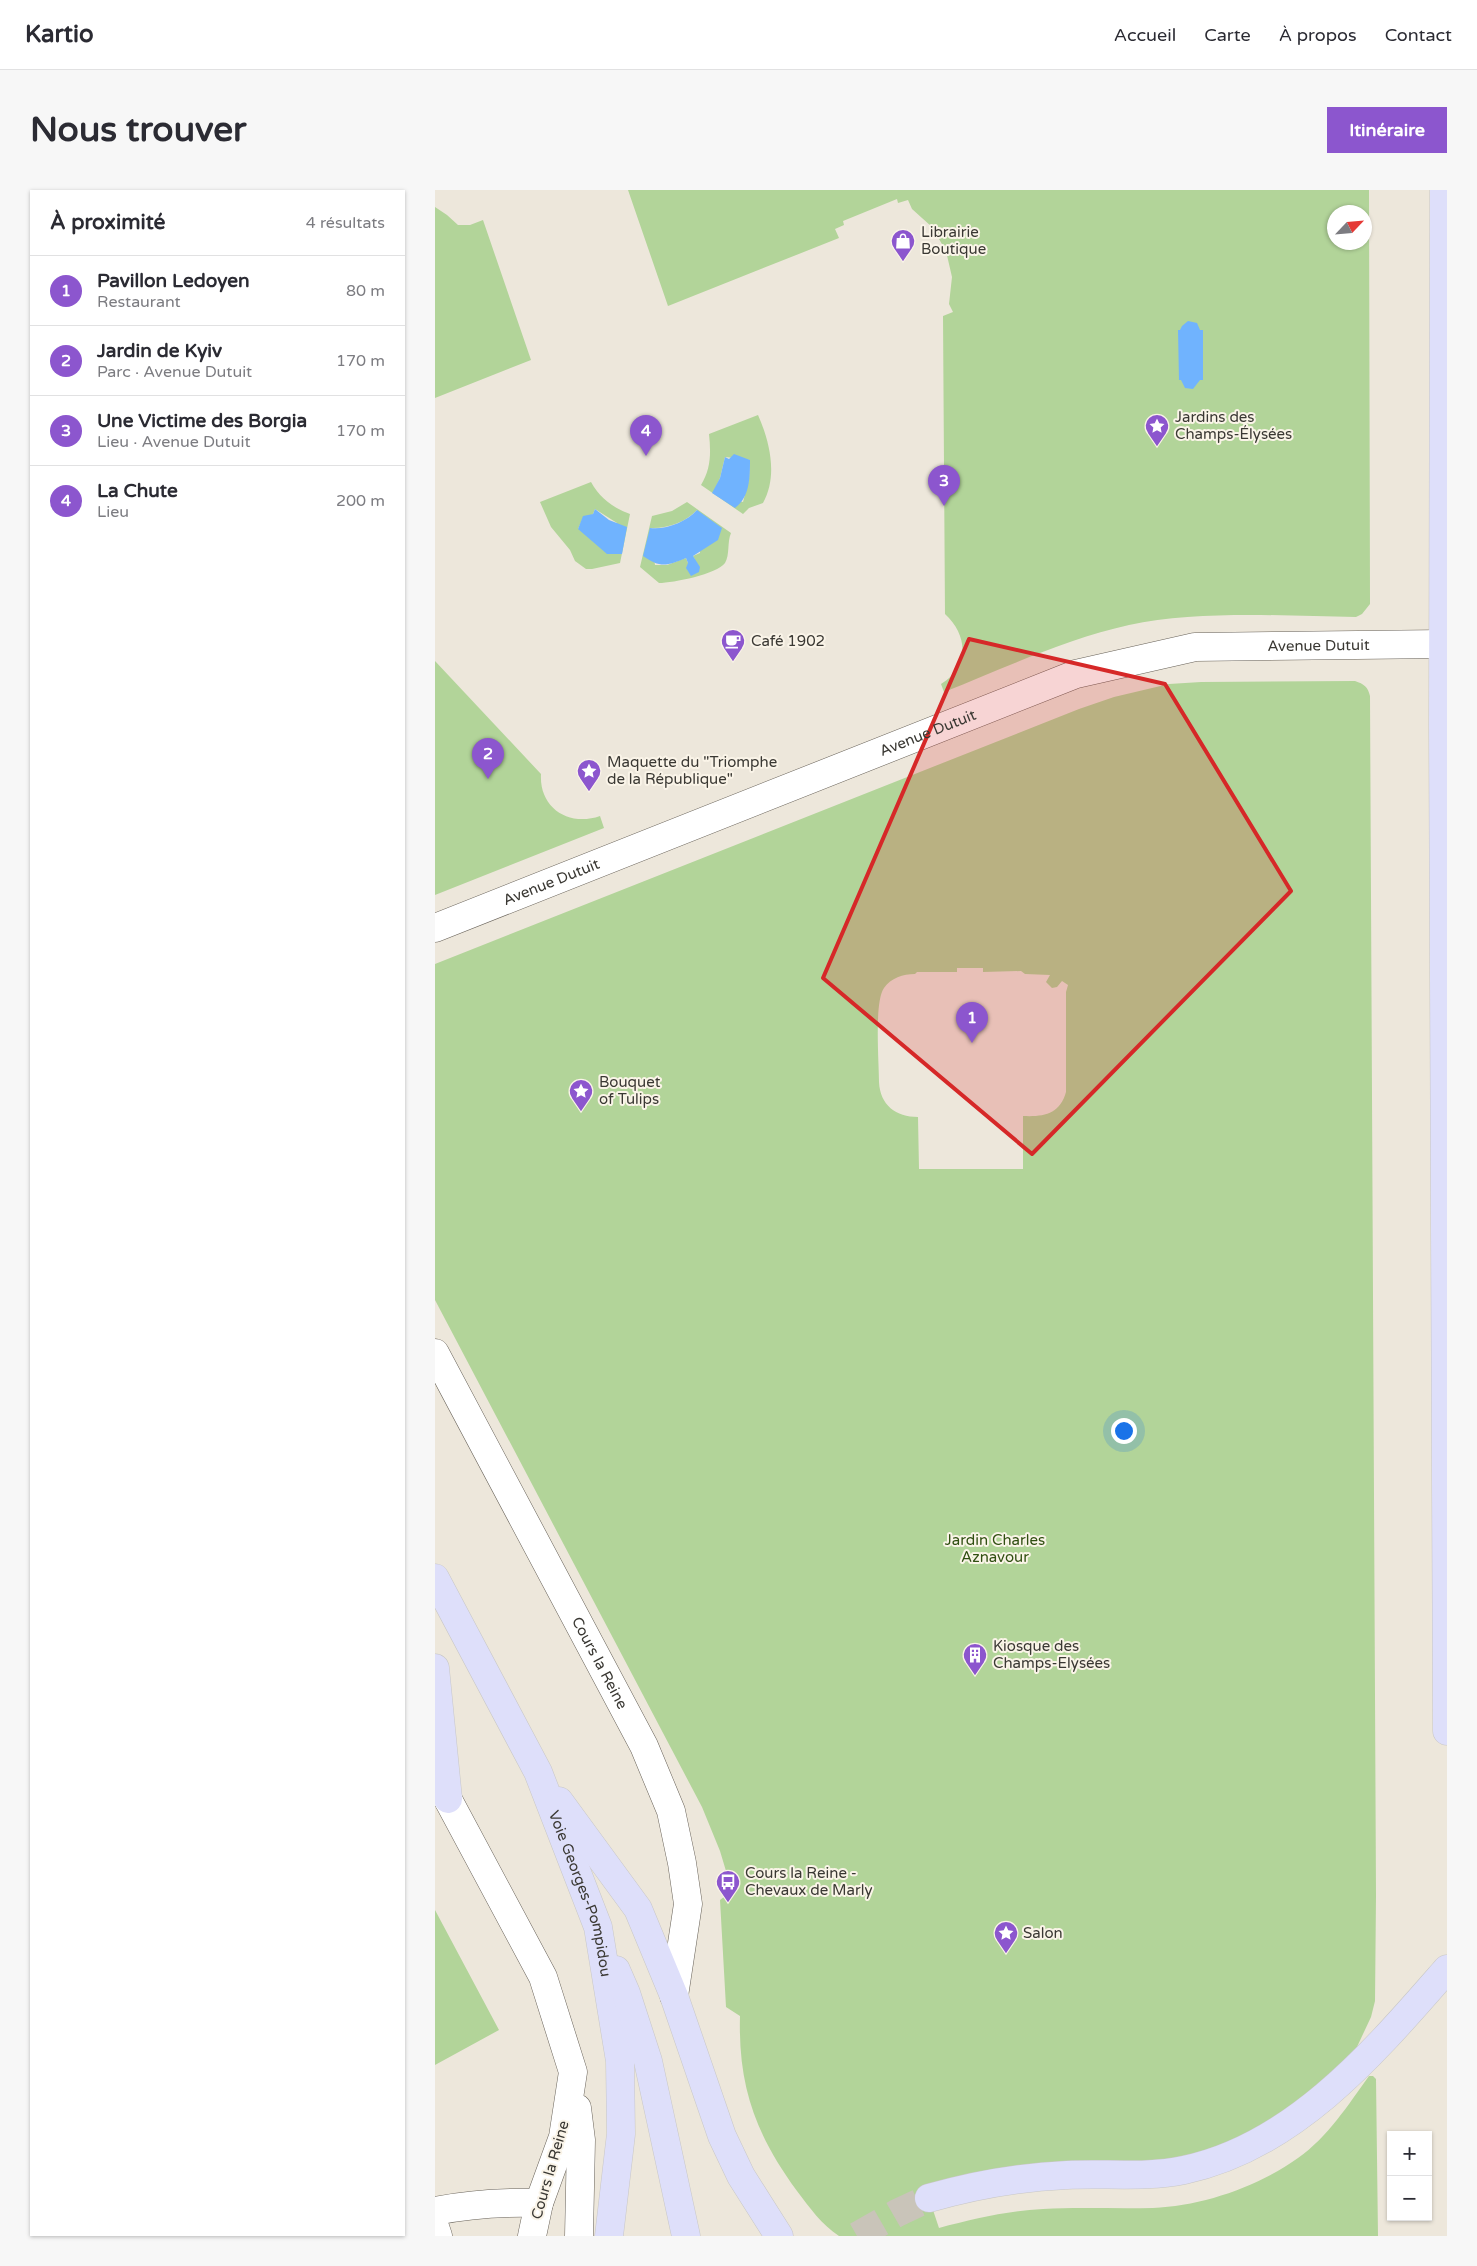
<!DOCTYPE html>
<html lang="fr">
<head>
<meta charset="utf-8">
<style>
  body { margin:0; font-family:"Varela Round",sans-serif; background:#f7f7f7; color:#2b2b33 }
  .controls { position:absolute; right:15px; bottom:15px; display:grid; overflow:hidden; border-radius:0px; box-shadow:0 1px 4px #0004 }
  .controls button { width:45px; height:45px; display:grid; place-items:center; padding:0; border:0; border-bottom:1px solid #e1e1e2; background:#fff; color:#2b2b33; font:25px sans-serif }
  .compass { position:absolute; left:892px; top:15px; width:45px; height:45px; border-radius:50%; background:#fff; box-shadow:0 1px 4px #0004; rotate:64deg }
  .you { position:absolute; left:688px; top:1240px; width:18px; height:18px; margin:-12px; border:4px solid #fff; border-radius:50%; background:#1a73e8; box-shadow:0 0 0 8px #1a73e833 }
  .badge { display:grid; place-items:center; width:32px; height:32px; border-radius:50%; background:#8c56ce; color:#fff; font-size:16px; font-weight:700 }
  .pin { position:absolute; translate:-50% -41px; filter:drop-shadow(0 1px 2px #0008) }
  .pin::after { content:''; position:absolute; top:26px; width:18px; height:15px; background:inherit; clip-path:polygon(0 0,100% 0,50% 100%) }
  .list { margin:0; padding:0; list-style:none }
  h2 { display:flex; justify-content:space-between; align-items:center; height:65px; margin:0; padding:0 20px; font-size:21px }
  h2 small { font-size:16px; font-weight:400; color:#7c7c81 }
  .list li { display:grid; grid-template-columns:32px 1fr auto; gap:15px; align-items:center; box-sizing:border-box; height:70px; padding:0 20px; border-top:1px solid #e1e1e2 }
  .list b { display:block; font-size:19px; white-space:nowrap }
  .list p { margin:0; font-size:16px; white-space:nowrap; color:#7c7c81 }
  .list em { font-size:16px; font-style:normal; color:#7c7c81 }
  .map { position:relative; flex:none; width:1012px; height:2046px; overflow:hidden; border-radius:0px }
  header { display:flex; align-items:center; gap:30px; box-sizing:border-box; height:70px; padding:0 25px; background:#fff; border-bottom:1px solid #e1e1e2 }
  header strong { font-size:24px }
  nav { display:flex; gap:28px; margin-inline-start:auto; font-size:18px }
  .intro { display:flex; align-items:center; justify-content:space-between; box-sizing:border-box; height:120px; padding:0 30px }
  h1 { margin:0; font-size:35px }
  .button { padding:12px 22px; border-radius:0px; background:#8c56ce; color:#fff; font-size:18px; font-weight:700 }
  main { display:flex; gap:30px; padding:0 30px }
  aside { flex:1; background:#fff; border-radius:0px; box-shadow:0 1px 4px #0004 }
  .map>svg:first-child { display:block }
</style>
</head>
<body>
<header>
<strong>Kartio</strong>
<nav><a>Accueil</a><a>Carte</a><a>À propos</a><a>Contact</a></nav>
</header>
<div class="intro"><h1>Nous trouver</h1><a class="button">Itinéraire</a></div>
<main>
<aside>
<h2>À proximité<small>4 résultats</small></h2>
<ul class="list">
<li><span class="badge">1</span><div><b>Pavillon Ledoyen</b><p>Restaurant</p></div><em>80 m</em></li>
<li><span class="badge">2</span><div><b>Jardin de Kyiv</b><p>Parc · Avenue Dutuit</p></div><em>170 m</em></li>
<li><span class="badge">3</span><div><b>Une Victime des Borgia</b><p>Lieu · Avenue Dutuit</p></div><em>170 m</em></li>
<li><span class="badge">4</span><div><b>La Chute</b><p>Lieu</p></div><em>200 m</em></li>
</ul>
</aside>
<div class="map">
<svg width="1012" height="2046" viewBox="0 0 1012 2046">
  <rect width="100%" height="100%" fill="#ede7db"/>
  <path fill="#b2d499" fill-rule="evenodd" d="M 193,0 L 934,0 L 935,414 L 927,424 L 921,427 C 850,426 763,420 694,435 C 631,449 569,478 509,502 L 506,494 C 535,477 533,445 510,424 L 508,126 L 518,122 L 514,114 L 517,87 L 511,61 L 497,37 L 477,19 L 473,10 L 463,13 L 462,9 L 408,31 L 409,35 L 400,39 L 404,48 L 233,116 ZM 899,22 L 929,22 L 929,52 L 899,52 Z
    M 0,17 L 12,25 L 23,35 L 35,35 L 48,30 L 96,170 L 0,208 Z
    M 323,225 C 335,252 343,286 328,313 L 314,318 L 308,324 L 266,295 C 276,279 276,263 274,244 ZM 290,267 L 315,270 L 314,289 L 308,312 L 278,303 L 285,288 Z
    M 156,292 C 165,308 178,318 195,324 L 185,373 L 157,379 L 151,379 L 140,371 L 135,360 L 116,337 L 105,312 ZM 160,319 L 182,333 L 143,339 L 147,330 L 158,324 Z
    M 252,312 L 296,343 C 292,352 295,365 290,373 C 282,384 238,393 224,393 L 205,377 L 217,326 L 237,321 ZM 262,320 L 265,363 L 258,366 L 260,370 L 253,373 L 251,368 L 232,375 L 220,375 L 215,338 C 232,339 251,332 262,320 Z
    M 0,471 L 106,584 C 104,618 134,637 165,626 L 169,638 L 0,705 Z
    M 920,491 C 929,494 933,497 935,506 L 941,1706 L 940,1811 L 936,1827 L 921,1859 L 889,1890 L 826,1938 L 760,1966 L 491,1999 L 504,2038 C 538,2029 572,2021 608,2019 C 644,2017 681,2019 718,2018 C 767,2016 823,1997 863,1968 C 893,1947 913,1915 934,1886 L 938,1886 L 941,1889 L 943,2046 L 404,2046 C 387,2035 374,2017 362,2001 C 321,1945 303,1897 305,1826 L 291,1817 L 285,1710 L 297,1701 L 285,1661 L 267,1617 L 0,1110 L 0,774 L 644,519 L 679,507 L 734,494 L 766,492 ZM 522,778 L 548,778 L 548,782 L 586,781 L 590,784 L 615,785 L 611,792 L 617,798 L 622,797 L 627,791 L 633,795 L 631,802 L 631,902 C 625,924 609,927 588,926 L 588,979 L 484,979 L 483,927 C 461,927 445,915 444,892 C 444,872 439,812 449,798 C 456,788 468,784 480,784 L 482,782 L 522,782 Z
    M 0,1720 L 64,1840 L 0,1875 Z"/>
  <path fill="#70b3fe" d="M 753,131 L 762,133 L 765,140 L 768,140 L 768,190 L 765,190 L 758,199 L 750,198 L 746,190 L 744,190 L 743,140 L 745,140 L 747,136 Z
    M 299,264 L 315,270 C 315,287 315,307 300,318 L 277,303 L 285,288 L 290,267 L 294,269 Z
    M 160,319 L 174,330 L 192,337 L 187,364 L 172,364 L 143,339 L 148,326 L 158,324 Z
    M 262,320 L 287,338 L 283,350 L 258,366 L 265,377 L 264,382 L 256,386 L 251,378 L 253,373 L 251,368 C 232,376 225,378 208,366 L 215,338 C 231,340 251,332 262,320 Z"/>
  <g fill="none" stroke-linecap="round" stroke-linejoin="round">
    <path stroke="#c9c4b9" stroke-width="28" stroke-dasharray="28 14" stroke-linecap="butt" d="M 422,2046 L 462,2023 L 494,2008"/>
    <g stroke="#686259" stroke-width="29">
      <g id="minor">
        <path id="s1" d="M 0,738 L 641,484 L 760,457 L 1008,454"/>
        <path id="s2" d="M 0,1163 L 209,1556 L 236,1621 L 247,1673 L 253,1714 L 239,1806"/>
        <path d="M 2,1589 L 108,1787 L 138,1882 L 128,1947 L 104,2013 L 97,2046"/>
        <path d="M 142,1918 L 146,1950 L 144,2046"/>
        <path d="M 0,2021 C 35,2014 68,2012 104,2013"/>
        <path d="M 0,2037 L 3,2046"/>
      </g>
    </g>
    <g stroke="#c8c7c6" stroke-width="29">
      <g id="major">
        <path d="M 1009,0 L 1008,535 L 1012,1541"/>
        <path id="s3" d="M 0,1388 L 103,1582 L 163,1737 L 185,1871 L 186,1944 L 174,2046"/>
        <path d="M 0,1478 L 13,1609"/>
        <path d="M 124,1611 L 203,1719 L 239,1806 L 287,1946 L 306,1986 L 344,2046"/>
        <path d="M 181,1780 L 191,1803 L 213,1871 L 251,2046"/>
        <path d="M 494,2008 C 539,1995 585,1987 632,1985 C 671,1983 711,1988 749,1980 C 860,1957 941,1860 1012,1779"/>
      </g>
    </g>
    <use href="#minor" stroke="#fff" stroke-width="28"/>
    <use href="#major" stroke="#dedffa" stroke-width="28"/>
  </g>
  <path fill="#d62828" fill-opacity="0.2" stroke="#d62828" stroke-width="4" stroke-linejoin="round" d="M 534,449 L 730,494 L 856,701 L 597,964 L 388,788 Z"/>
  <defs>
    <g id="shop-pin" transform="scale(1.25)"><path d="M0 17L-7.5 6A9.5 9.5 0 1 1 7.5 6Z" fill="#8c56ce" stroke="#faf4e8"/><path d="M-5-2.5h2.3a2.7 3.5 0 0 1 5.4 0H5L5.5 6h-11ZM-1.5-2.5h3a1.5 2.3 0 0 0-3 0Z" fill="#fff"/></g>
    <g id="sight-pin" transform="scale(1.25)"><path d="M0 17L-7.5 6A9.5 9.5 0 1 1 7.5 6Z" fill="#8c56ce" stroke="#faf4e8"/><path d="M0-6L1.8-2.2L6-1.7L2.9 1.2L3.7 5.4L0 3.3L-3.7 5.4L-2.9 1.2L-6-1.7L-1.8-2.2Z" fill="#fff"/></g>
    <g id="cafe-pin" transform="scale(1.25)"><path d="M0 17L-7.5 6A9.5 9.5 0 1 1 7.5 6Z" fill="#8c56ce" stroke="#faf4e8"/><path d="M-5.5-4.5H6V0H3Q3 3.5 0 3.5H-2.5Q-5.5 3.5-5.5 0ZM3-3.2v2h1.7v-2ZM-6 4.5H4V6H-6Z" fill="#fff"/></g>
    <g id="building-pin" transform="scale(1.25)"><path d="M0 17L-7.5 6A9.5 9.5 0 1 1 7.5 6Z" fill="#8c56ce" stroke="#faf4e8"/><path d="M-4-6H4V6H1V3H-1V6H-4ZM-2.5-4.3h1.7v1.8h-1.7ZM.8-4.3h1.7v1.8H.8ZM-2.5-1h1.7V.8h-1.7ZM.8-1h1.7V.8H.8Z" fill="#fff"/></g>
    <g id="bus-pin" transform="scale(1.25)"><path d="M0 17L-7.5 6A9.5 9.5 0 1 1 7.5 6Z" fill="#8c56ce" stroke="#faf4e8"/><path d="M-5-6H5V4H4V6H2V4H-2V6H-4V4H-5ZM-3.5-4V0h7V-4ZM-3.5 1.2v1.5H-2V1.2ZM2 1.2v1.5H3.5V1.2Z" fill="#fff"/></g>
  </defs>
  <g fill-rule="evenodd">
    <use href="#shop-pin" x="468" y="51"/>
    <use href="#sight-pin" x="722" y="236"/>
    <use href="#cafe-pin" x="298" y="451"/>
    <use href="#sight-pin" x="154" y="581"/>
    <use href="#sight-pin" x="146" y="901"/>
    <use href="#building-pin" x="540" y="1465"/>
    <use href="#bus-pin" x="293" y="1692"/>
    <use href="#sight-pin" x="571" y="1743"/>
  </g>
  <g text-anchor="middle" stroke-width="4" stroke-linejoin="round" paint-order="stroke">
    <g font-size="15" fill="#3a3833" stroke="#faf4e8" text-anchor="start">
      <text x="486" y="47">Librairie<tspan x="486" dy="17">Boutique</tspan></text>
      <text x="740" y="232">Jardins des<tspan x="740" dy="17">Champs-Élysées</tspan></text>
      <text x="316" y="456">Café 1902</text>
      <text x="172" y="577">Maquette du "Triomphe<tspan x="172" dy="17">de la République"</tspan></text>
      <text x="164" y="897">Bouquet<tspan x="164" dy="17">of Tulips</tspan></text>
      <text x="558" y="1461">Kiosque des<tspan x="558" dy="17">Champs-Elysées</tspan></text>
      <text x="310" y="1688">Cours la Reine -<tspan x="310" dy="17">Chevaux de Marly</tspan></text>
      <text x="588" y="1748">Salon</text>
    </g>
    <g font-size="15" fill="#3a3833" stroke="#faf4e8">
      <text dy="5" stroke="none"><textPath href="#s1" startOffset="935">Avenue Dutuit</textPath></text>
      <text dy="5" stroke="none"><textPath href="#s1" startOffset="530">Avenue Dutuit</textPath></text>
      <text dy="5" stroke="none"><textPath href="#s1" startOffset="125">Avenue Dutuit</textPath></text>
      <text dy="5" stroke="none"><textPath href="#s2" startOffset="351">Cours la Reine</textPath></text>
      <text dy="5" stroke="none"><textPath href="#s3" startOffset="349">Voie Georges-Pompidou</textPath></text>
      <text transform="translate(115 1980) rotate(-74)" y="5">Cours la Reine</text>
    </g>
    <g font-size="15" fill="#304f11" stroke="#faf4e8">
      <text x="560" y="1355">Jardin Charles<tspan x="560" dy="17">Aznavour</tspan></text>
    </g>
  </g>
</svg>
<div class="controls">
<button>+</button>
<button>−</button>
</div>
<svg class="compass" viewBox="-18 -18 36 36"><path d="M0-13l5 13h-10z" fill="#e53935"/><path d="M0 13l5-13h-10z" fill="#7c7c81"/></svg>
<div class="you"></div>
<div class="pin badge" style="left:537px;top:853px">1</div>
<div class="pin badge" style="left:53px;top:589px">2</div>
<div class="pin badge" style="left:509px;top:316px">3</div>
<div class="pin badge" style="left:211px;top:266px">4</div>
</div>
</main>
</body>
</html>
